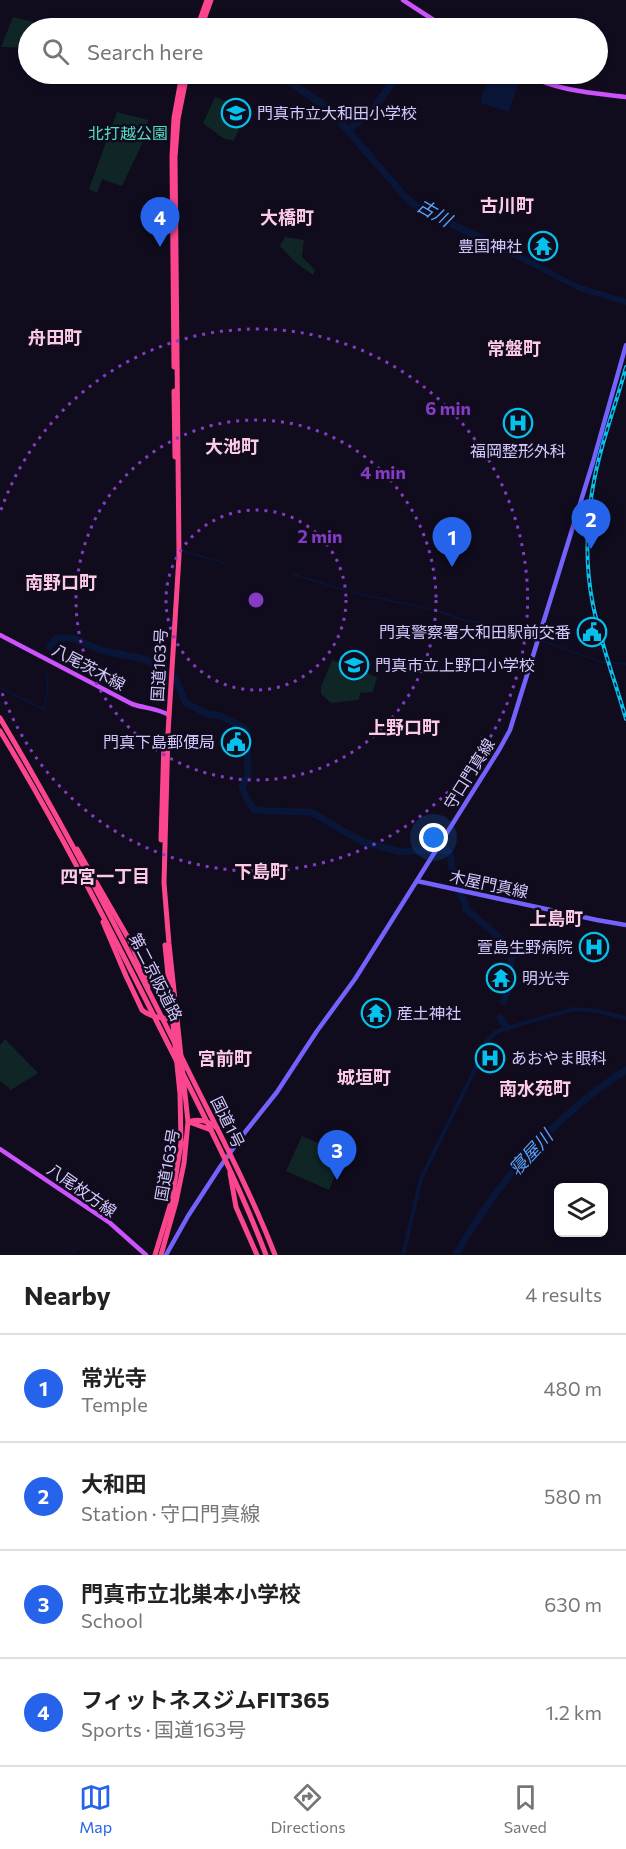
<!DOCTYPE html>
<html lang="en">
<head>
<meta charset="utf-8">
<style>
  body { margin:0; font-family:Commissioner,"Noto Sans JP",sans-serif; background:#f2f2f2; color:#222 }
  .controls { position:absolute; right:18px; bottom:18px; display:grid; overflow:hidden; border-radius:9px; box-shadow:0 2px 4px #0004 }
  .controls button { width:54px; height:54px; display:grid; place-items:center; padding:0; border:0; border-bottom:2px solid #e0e0e0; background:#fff; color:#222; font:30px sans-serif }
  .you { position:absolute; left:434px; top:838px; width:21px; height:21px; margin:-15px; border:4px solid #fff; border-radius:50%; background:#1a73e8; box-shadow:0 0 0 9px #1a73e833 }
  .badge { display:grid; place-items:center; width:39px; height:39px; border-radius:50%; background:#2563eb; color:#fff; font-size:20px; font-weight:700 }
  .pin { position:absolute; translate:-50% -50px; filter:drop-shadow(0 2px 3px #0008) }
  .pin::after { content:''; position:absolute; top:32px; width:21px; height:18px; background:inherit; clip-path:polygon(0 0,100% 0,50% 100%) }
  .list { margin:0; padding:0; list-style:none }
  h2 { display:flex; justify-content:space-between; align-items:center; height:78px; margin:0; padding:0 24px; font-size:26px }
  h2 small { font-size:20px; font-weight:400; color:#767676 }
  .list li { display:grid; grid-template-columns:39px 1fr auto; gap:18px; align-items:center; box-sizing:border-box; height:108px; padding:0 24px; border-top:2px solid #e0e0e0 }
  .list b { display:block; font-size:22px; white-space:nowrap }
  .list p { margin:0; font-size:20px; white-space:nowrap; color:#767676 }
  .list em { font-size:20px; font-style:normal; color:#767676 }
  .icon { flex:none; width:33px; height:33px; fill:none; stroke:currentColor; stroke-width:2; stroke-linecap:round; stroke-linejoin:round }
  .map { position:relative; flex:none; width:626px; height:1255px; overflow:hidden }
  .search { position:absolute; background:#fff; box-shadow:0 2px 4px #0004; left:18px; right:18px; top:18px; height:66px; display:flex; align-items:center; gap:15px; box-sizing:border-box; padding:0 21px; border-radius:33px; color:#767676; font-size:22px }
  .sheet { height:510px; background:#fff }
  nav { display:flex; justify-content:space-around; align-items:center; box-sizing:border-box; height:84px; border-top:2px solid #e0e0e0; background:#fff; font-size:16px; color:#767676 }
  nav a { display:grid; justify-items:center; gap:3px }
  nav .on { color:#2563eb }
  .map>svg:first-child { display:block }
</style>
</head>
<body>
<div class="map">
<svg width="626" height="1255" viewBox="0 0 626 1255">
  <rect width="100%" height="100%" fill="#100c1d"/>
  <path fill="#0f2526" d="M 13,17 L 38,23 L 36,28 L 28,28 L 28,48 L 1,47 Z
    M 215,97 L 247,110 L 234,141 L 223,138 L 203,123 Z
    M 117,112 L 148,120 L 148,131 L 122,186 L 102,179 L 97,193 L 89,189 Z
    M 285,237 L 304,240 L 302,257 L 315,270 L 313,275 L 295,262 L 280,246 Z
    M 332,660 L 377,677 L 373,692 L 360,693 L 359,700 L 331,703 L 321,694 L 321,687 Z
    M 5,1039 L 38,1073 L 11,1090 L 0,1081 L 0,1045 Z
    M 302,1136 L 320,1144 L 332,1161 L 340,1164 L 329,1190 L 286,1171 Z"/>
  <path fill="#091638" d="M 271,74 L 284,74 L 332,106 L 407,194 L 422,206 L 508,247 L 577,284 L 626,299 L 626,305 L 579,291 L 535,268 L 422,214 L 410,206 L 401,197 L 326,111 Z
    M 489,74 L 506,74 L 520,78 L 509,112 L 480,103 Z"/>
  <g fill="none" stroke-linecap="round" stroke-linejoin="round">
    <path stroke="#091638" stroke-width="1.5" d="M 183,551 L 225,563
      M 292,574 L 348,591
      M 352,592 L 442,612 L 465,621 L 497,625 L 534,641 L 542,641 L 602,662 L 626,664
      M 48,646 L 50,647
      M 0,688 L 44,709 L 48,689 L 46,671
      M 71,1255 L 75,1249"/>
    <path stroke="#091638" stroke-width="4" d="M 403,1255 L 421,1179 L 474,1071 L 486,1042 L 496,1032 L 507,1028 L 574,1009 L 597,1011 L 626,1018"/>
    <path stroke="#091638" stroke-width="7" d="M 428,28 L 431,25
      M 375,107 L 398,74
      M 348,130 L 368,114
      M 50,647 L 56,638 L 73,638 L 100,650 L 144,659 L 165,669
      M 175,677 L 186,703 L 207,714 L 220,716 L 245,728 L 247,732 L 248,777 L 242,786 L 248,802 L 254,809 L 265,811 L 311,812 L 363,842 L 402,852 L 433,850
      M 440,850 L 448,851 L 450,853 L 452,869 L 456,875 L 460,895 L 465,902 L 466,909 L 514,950 L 509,970 L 507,993 L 503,1002
      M 500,1018 L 507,1028
      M 456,1255 C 497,1182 555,1115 626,1070"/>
    <path stroke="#7462fc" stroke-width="4.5" d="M 417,881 L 597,920 L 626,925
      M 166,1255 L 188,1216 L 220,1167 L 242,1136 L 277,1092 L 317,1031 L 355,979 L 499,750 L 510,730 L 593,462 L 626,345"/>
    <path stroke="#cc52fb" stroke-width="4.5" d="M 403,0 L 446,28
      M 527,74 C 556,91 593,93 626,97
      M 0,635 L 132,704 C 144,708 159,709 169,715
      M 0,1149 L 110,1223 L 146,1255"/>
    <path stroke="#fb468d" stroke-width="5" d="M 197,28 L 207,0
      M 201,28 L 211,0
      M 174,367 L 172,157 L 174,118 L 182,74
      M 174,391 L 175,457
      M 161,840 L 164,742
      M 77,849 L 130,941 L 149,986
      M 103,922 L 126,976 L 142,1010 C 150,1017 162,1018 172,1019
      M 188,1122 C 198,1118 209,1121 217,1128
      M 189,1122 L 211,1130
      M 230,1173 L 236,1207 L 257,1255
      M 155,1255 L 172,1199 L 181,1143 L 180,1094 L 165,945
      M 161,1255 L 176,1202 L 184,1163 L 188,1122 L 169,944 L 164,883 L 168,733 L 179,556 L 175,157 L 178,119 L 187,74"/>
    <g stroke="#05c1ee" stroke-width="4">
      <path id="rail" d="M 626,367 C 616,405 601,442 594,481 C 586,522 585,565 593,605 C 601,644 615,681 626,719"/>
    </g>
    <use href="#rail" stroke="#100c1d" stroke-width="1.5" stroke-dasharray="4.5" stroke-linecap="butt"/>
    <path stroke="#fb468d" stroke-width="5" d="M 0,718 C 68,832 129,950 188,1070 C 218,1131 251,1192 275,1255
      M 0,731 C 58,826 108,925 158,1024 C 196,1100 236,1176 266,1255"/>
  </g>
  <g fill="none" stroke="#843cc5" stroke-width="3" stroke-dasharray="3 6">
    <circle cx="256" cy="600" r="90"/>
    <circle cx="256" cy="600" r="180"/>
    <path d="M1 510A271 271 0 1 1 1 690"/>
  </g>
  <defs>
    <g id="school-ring" transform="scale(1.5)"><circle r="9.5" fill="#100c1d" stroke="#05c1ee" stroke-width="1.5"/><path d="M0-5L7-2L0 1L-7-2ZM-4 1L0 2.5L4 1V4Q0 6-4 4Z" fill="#05c1ee"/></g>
    <g id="temple-ring" transform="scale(1.5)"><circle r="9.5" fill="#100c1d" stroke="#05c1ee" stroke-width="1.5"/><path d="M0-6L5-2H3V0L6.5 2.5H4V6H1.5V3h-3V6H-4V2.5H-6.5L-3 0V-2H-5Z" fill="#05c1ee"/></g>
    <g id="hospital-ring" transform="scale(1.5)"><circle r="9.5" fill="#100c1d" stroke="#05c1ee" stroke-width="1.5"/><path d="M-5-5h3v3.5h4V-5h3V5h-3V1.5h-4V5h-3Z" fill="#05c1ee"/></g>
    <g id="civic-ring" transform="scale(1.5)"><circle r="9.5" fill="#100c1d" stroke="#05c1ee" stroke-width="1.5"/><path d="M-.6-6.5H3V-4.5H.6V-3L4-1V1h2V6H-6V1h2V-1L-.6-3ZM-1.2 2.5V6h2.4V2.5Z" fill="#05c1ee"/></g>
  </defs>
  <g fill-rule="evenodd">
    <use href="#school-ring" x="236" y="113"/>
    <use href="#temple-ring" x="543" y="246"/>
    <use href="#hospital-ring" x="518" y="423"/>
    <use href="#civic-ring" x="592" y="632"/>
    <use href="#school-ring" x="354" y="665"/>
    <use href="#civic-ring" x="236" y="742"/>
    <use href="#hospital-ring" x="594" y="947"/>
    <use href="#temple-ring" x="501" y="978"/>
    <use href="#temple-ring" x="376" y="1013"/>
    <use href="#hospital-ring" x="490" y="1058"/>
  </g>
  <g text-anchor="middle" stroke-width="5" stroke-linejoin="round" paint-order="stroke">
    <g font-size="16" fill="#d4c9fe" stroke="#100c1d" text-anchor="start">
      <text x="257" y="119">門真市立大和田小学校</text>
      <text x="522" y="252" text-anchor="end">豊国神社</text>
      <text x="518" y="457" text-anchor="middle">福岡整形外科</text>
      <text x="571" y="638" text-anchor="end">門真警察署大和田駅前交番</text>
      <text x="375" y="671">門真市立上野口小学校</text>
      <text x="215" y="748" text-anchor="end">門真下島郵便局</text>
      <text x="573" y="953" text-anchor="end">萱島生野病院</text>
      <text x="522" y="984">明光寺</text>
      <text x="397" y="1019">産土神社</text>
      <text x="511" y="1064">あおやま眼科</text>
    </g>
    <g font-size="16" fill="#57dbc6" stroke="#100c1d">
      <text x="128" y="139">北打越公園</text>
    </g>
    <g font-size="16" fill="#d4c9fe" stroke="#100c1d">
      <text transform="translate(159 665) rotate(-87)" y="6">国道163号</text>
      <text transform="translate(89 667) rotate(28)" y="6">八尾茨木線</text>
      <text transform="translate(469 774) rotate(-58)" y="6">守口門真線</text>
      <text transform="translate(489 884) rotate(12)" y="6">木屋門真線</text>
      <text transform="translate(156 977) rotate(63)" y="6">第二京阪道路</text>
      <text transform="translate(228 1122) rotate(64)" y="6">国道1号</text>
      <text transform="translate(167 1165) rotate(-80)" y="6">国道163号</text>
      <text transform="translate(82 1190) rotate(35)" y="6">八尾枚方線</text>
    </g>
    <g font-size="18" font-weight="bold" fill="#fecbe7" stroke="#100c1d">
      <text x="507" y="212">古川町</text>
      <text x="287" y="224">大橋町</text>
      <text x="55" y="344">舟田町</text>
      <text x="514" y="355">常盤町</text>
      <text x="232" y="453">大池町</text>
      <text x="61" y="589">南野口町</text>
      <text x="404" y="734">上野口町</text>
      <text x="261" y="878">下島町</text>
      <text x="105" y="883">四宮一丁目</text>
      <text x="556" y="925">上島町</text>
      <text x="225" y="1065">宮前町</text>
      <text x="364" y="1084">城垣町</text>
      <text x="535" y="1095">南水苑町</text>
    </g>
    <g font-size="18" font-style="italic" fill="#59a1fc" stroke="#100c1d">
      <text transform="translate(434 213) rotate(30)" y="6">古川</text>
      <text transform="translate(531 1153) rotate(-47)" y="6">寝屋川</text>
    </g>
  </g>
  <circle cx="256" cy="600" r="9" fill="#843cc5" stroke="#100c1d" stroke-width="3"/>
  <g font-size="18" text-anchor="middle" font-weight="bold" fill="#843cc5" stroke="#100c1d" stroke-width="5" stroke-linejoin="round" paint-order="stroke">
    <text x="448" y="415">6 min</text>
    <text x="383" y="479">4 min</text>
    <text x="320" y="543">2 min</text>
  </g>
</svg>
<div class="controls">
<button><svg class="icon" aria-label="layers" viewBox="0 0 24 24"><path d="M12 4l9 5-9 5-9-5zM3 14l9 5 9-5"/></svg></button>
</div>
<div class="you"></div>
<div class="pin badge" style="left:452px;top:567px">1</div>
<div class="pin badge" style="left:591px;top:549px">2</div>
<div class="pin badge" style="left:337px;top:1180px">3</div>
<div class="pin badge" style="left:160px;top:247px">4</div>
<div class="search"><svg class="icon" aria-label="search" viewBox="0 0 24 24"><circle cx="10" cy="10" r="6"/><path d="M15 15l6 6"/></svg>Search here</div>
</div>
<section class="sheet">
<h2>Nearby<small>4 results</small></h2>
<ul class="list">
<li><span class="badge">1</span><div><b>常光寺</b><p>Temple</p></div><em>480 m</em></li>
<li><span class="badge">2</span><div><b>大和田</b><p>Station · 守口門真線</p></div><em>580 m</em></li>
<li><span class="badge">3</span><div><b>門真市立北巣本小学校</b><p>School</p></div><em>630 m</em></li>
<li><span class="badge">4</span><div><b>フィットネスジムFIT365</b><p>Sports · 国道163号</p></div><em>1.2 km</em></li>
</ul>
</section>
<nav>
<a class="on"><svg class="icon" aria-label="map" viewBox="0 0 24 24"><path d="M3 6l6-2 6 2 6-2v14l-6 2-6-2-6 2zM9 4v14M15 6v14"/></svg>Map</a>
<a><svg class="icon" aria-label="directions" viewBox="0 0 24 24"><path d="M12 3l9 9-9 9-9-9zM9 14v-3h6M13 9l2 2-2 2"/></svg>Directions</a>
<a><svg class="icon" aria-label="saved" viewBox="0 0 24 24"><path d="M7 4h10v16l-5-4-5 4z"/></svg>Saved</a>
</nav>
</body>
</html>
